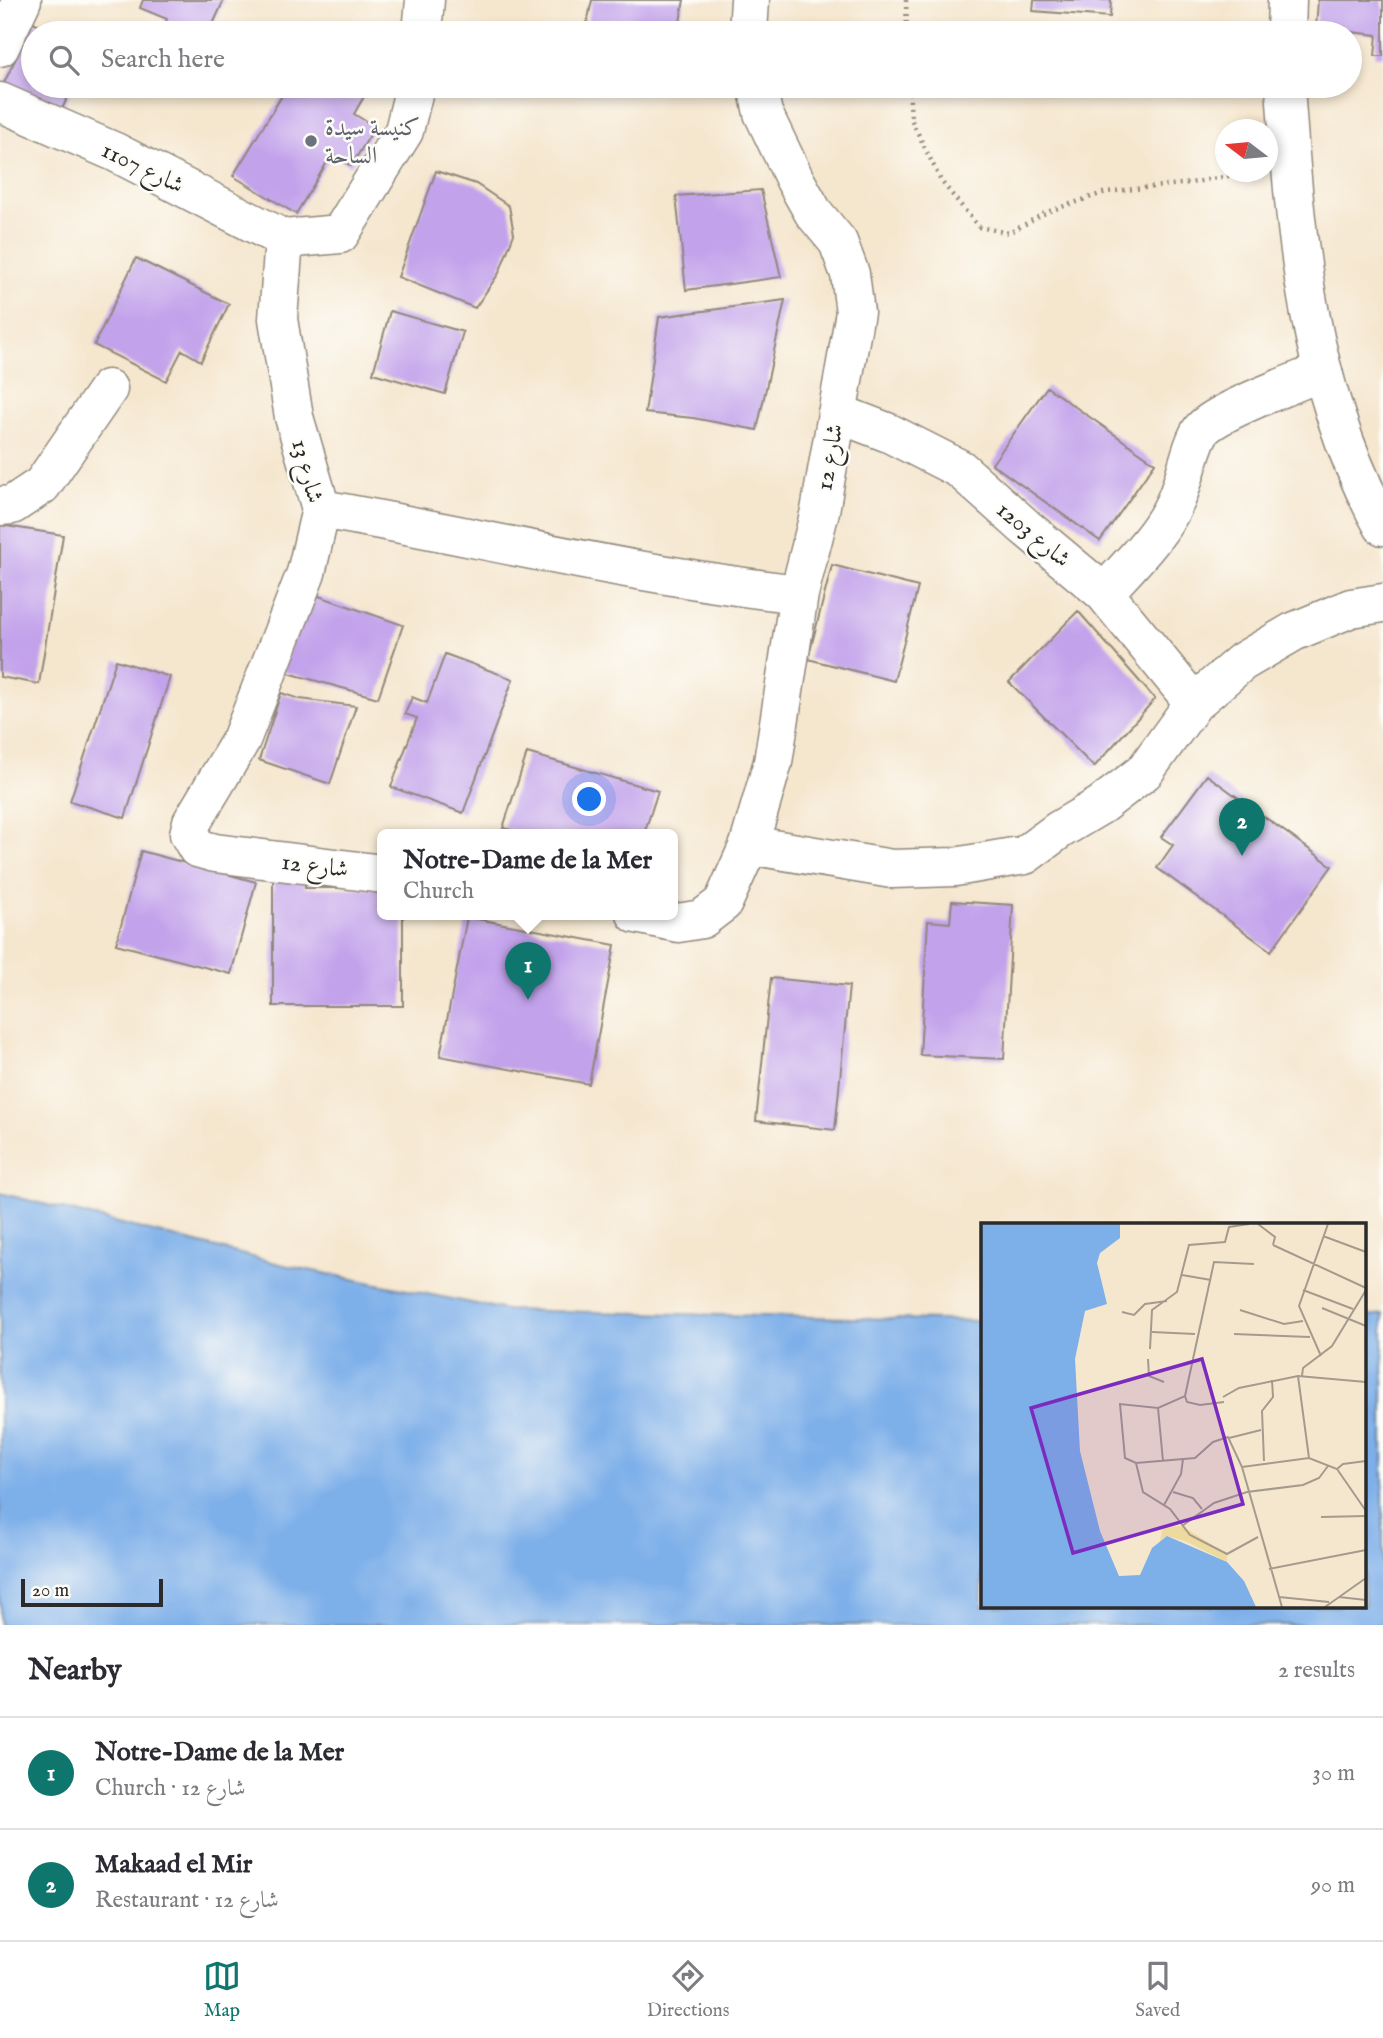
<!DOCTYPE html>
<html lang="en">
<head>
<meta charset="utf-8">
<style>
  body { margin:0; font-family:"IM FELL English",Amiri,serif; background:#f2f2f3; color:#2b2b33 }
  .compass { position:absolute; left:1215px; top:119px; width:63px; height:63px; border-radius:50%; background:#fff; box-shadow:0 4px 10px #0003; rotate:286deg }
  .scale { position:absolute; left:21px; bottom:18px; width:142px; box-sizing:border-box; padding-left:7px; border:4px solid #2b2b2b; border-top:0; font-size:19px; line-height:24px; white-space:nowrap; color:#2b2b2b; -webkit-text-stroke:5px #fdfcf7; paint-order:stroke }
  .you { position:absolute; left:590px; top:800px; width:24px; height:24px; margin:-18px; border:5px solid #fff; border-radius:50%; background:#1a73e8; box-shadow:0 0 0 10px #1a73e833 }
  .badge { display:grid; place-items:center; width:46px; height:46px; border-radius:50%; background:#0f766e; color:#fff; font-size:23px; font-weight:700 }
  .pin { position:absolute; translate:-50% -58px; filter:drop-shadow(0 2px 4px #0008) }
  .pin::after { content:''; position:absolute; top:37px; width:24px; height:21px; background:inherit; clip-path:polygon(0 0,100% 0,50% 100%) }
  .popup { position:absolute; left:377px; top:829px; width:301px; height:91px; box-sizing:border-box; display:grid; place-content:center; border-radius:10px; background:#fff; filter:drop-shadow(0 2px 5px #0005); font-size:23px; white-space:nowrap; color:#7c7c81 }
  .popup b { font-size:26px; color:#2b2b33 }
  .popup::after { content:''; position:absolute; left:50%; top:100%; margin-left:-14px; border:14px solid transparent; border-top-color:#fff }
  .list { margin:0; padding:0; list-style:none }
  h2 { display:flex; justify-content:space-between; align-items:center; height:91px; margin:0; padding:0 28px; font-size:30px }
  h2 small { font-size:23px; font-weight:400; color:#7c7c81 }
  .list li { display:grid; grid-template-columns:46px 1fr auto; gap:21px; align-items:center; box-sizing:border-box; height:112px; padding:0 28px; border-top:2px solid #e1e1e2 }
  .list b { display:block; font-size:26px; white-space:nowrap }
  .list p { margin:0; font-size:23px; white-space:nowrap; color:#7c7c81 }
  .list em { font-size:23px; font-style:normal; color:#7c7c81 }
  .icon { flex:none; width:38px; height:38px; fill:none; stroke:currentColor; stroke-width:2; stroke-linecap:round; stroke-linejoin:round }
  .map { position:relative; flex:none; width:1383px; height:1625px; overflow:hidden }
  .search { position:absolute; background:#fff; box-shadow:0 4px 10px #0003; left:21px; right:21px; top:21px; height:77px; display:flex; align-items:center; gap:18px; box-sizing:border-box; padding:0 24px; border-radius:38px; color:#7c7c81; font-size:26px }
  .sheet { height:315px; background:#fff }
  nav { display:flex; justify-content:space-around; align-items:center; box-sizing:border-box; height:98px; border-top:2px solid #e1e1e2; background:#fff; font-size:19px; color:#7c7c81 }
  nav a { display:grid; justify-items:center; gap:4px }
  nav .on { color:#0f766e }
  .map>svg:first-child { display:block }
</style>
</head>
<body>
<div class="map">
<svg width="1383" height="1625" viewBox="0 0 1383 1625">
  <rect width="100%" height="100%" fill="#fdfcf7"/>
  <filter id="ink" filterUnits="userSpaceOnUse"><feTurbulence type="fractalNoise" baseFrequency=".0143" numOctaves="2"/><feDisplacementMap in="SourceGraphic" scale="14" xChannelSelector="R" yChannelSelector="G"/><feConvolveMatrix kernelMatrix="1 2 1 2 8 2 1 2 1" color-interpolation-filters="sRGB"/></filter>
  <filter id="wash" filterUnits="userSpaceOnUse"><feTurbulence type="fractalNoise" baseFrequency=".00686" numOctaves="4" result="noise"/><feDisplacementMap in="SourceGraphic" scale="28" xChannelSelector="R" yChannelSelector="G"/><feGaussianBlur stdDeviation="1.57" result="paint"/><feColorMatrix in="noise" values="0 0 0 0 0 0 0 0 0 0 0 0 0 0 0 0 0 1.4 0 .05"/><feComposite in="paint" operator="in"/></filter>
  <g filter="url(#wash)">
    <rect width="100%" height="100%" fill="#f5e6ce"/>
    <path fill="#7dafe9" stroke="#546d8a" stroke-width="2" d="M 0,1193 L 284,1265 L 506,1310 L 982,1321 L 982,1606 L 1364,1606 L 1364,1317 L 1383,1314 L 1383,1625 L 0,1625 Z"/>
    <g id="blocks">
      <path fill="#c2a2eb" d="M 143,0 L 224,0 L 209,33 L 161,33 L 167,19 L 140,8 Z
        M 592,0 L 684,0 L 678,33 L 585,33 Z
        M 1034,0 L 1111,0 L 1110,17 L 1033,11 Z
        M 1318,0 L 1383,0 L 1383,56 L 1375,56 L 1377,35 L 1316,28 Z
        M 33,22 L 57,33 L 33,33 L 33,86 L 73,86 L 62,109 L 4,83 Z
        M 269,86 L 355,86 L 366,93 L 354,114 L 375,127 L 351,166 L 332,154 L 296,214 L 233,176 L 283,94 Z
        M 436,171 L 476,184 L 509,206 L 514,234 L 499,273 L 475,308 L 398,277 Z
        M 761,190 L 781,277 L 686,290 L 676,196 Z
        M 136,258 L 229,304 L 201,361 L 182,350 L 166,381 L 94,345 Z
        M 785,300 L 757,430 L 693,418 L 645,413 L 659,317 Z
        M 390,311 L 463,332 L 445,394 L 373,373 Z
        M 1047,387 L 1155,463 L 1100,541 L 992,464 Z
        M 0,525 L 63,535 L 39,684 L 0,677 Z
        M 832,565 L 918,587 L 894,681 L 808,659 Z
        M 310,593 L 403,625 L 378,698 L 281,671 Z
        M 1078,611 L 1155,699 L 1094,767 L 1009,682 Z
        M 445,654 L 513,679 L 463,813 L 391,787 L 417,718 L 405,714 L 412,697 L 427,703 Z
        M 116,660 L 170,677 L 125,818 L 70,801 Z
        M 281,693 L 300,699 L 356,706 L 330,784 L 259,760 Z
        M 527,753 L 658,791 L 644,834 L 528,834 L 503,828 Z
        M 1207,775 L 1332,866 L 1271,951 L 1157,868 L 1173,845 L 1161,837 Z
        M 141,851 L 256,882 L 231,974 L 116,944 Z
        M 305,879 L 305,888 L 383,888 L 383,914 L 403,914 L 403,1006 L 273,1006 L 273,880 Z
        M 952,901 L 1013,905 L 1004,1059 L 920,1055 L 928,921 L 950,923 Z
        M 467,917 L 615,945 L 589,1084 L 440,1056 Z
        M 771,978 L 849,986 L 835,1130 L 756,1121 Z"/>
    </g>
  </g>
  <g filter="url(#ink)">
    <use href="#blocks" fill-opacity="0" stroke="#90887c" stroke-width="2"/>
    <g fill="none" stroke-linecap="round" stroke-linejoin="round">
      <g stroke="#90887c" stroke-width="41">
        <path id="minor" d="M 422,33 L 425,0
          M 748,33 L 750,0
          M 1286,33 L 1287,0
          M 0,47 L 22,0
          M 1285,86 C 1295,236 1308,391 1383,526
          M 0,102 L 115,152 L 284,239
          M 837,413 L 889,433 L 960,469 L 1025,527 L 1104,593 L 1194,703
          M 0,506 L 12,505 L 42,485 L 108,389
          M 321,509 C 480,537 638,576 799,594
          M 1104,593 C 1130,564 1161,535 1176,500 C 1185,481 1191,443 1202,429 C 1218,411 1297,382 1323,371
          M 749,845 L 892,869 L 955,867 L 1025,855 L 1059,830 L 1101,805 L 1144,772 L 1194,703 L 1242,662 L 1293,632 L 1351,608 L 1383,603
          M 383,874 L 215,853 L 197,848 L 189,834 L 192,822 L 241,740 L 306,573 L 321,509 L 294,417 L 278,319 L 284,239 L 340,234 L 404,131 L 415,86
          M 636,914 L 678,923 L 702,919 L 723,903 L 749,845 L 773,762 L 799,594 L 820,511 L 855,312 L 850,274 L 838,242 L 813,212 L 795,180 L 763,113 L 757,86"/>
      </g>
      <path stroke="#90887c" stroke-width="4.5" stroke-dasharray="2 5" stroke-linecap="butt" d="M 906,0 L 907,33
        M 909,86 L 911,119 L 941,181 L 979,227 L 1009,233 L 1047,212 L 1106,192 L 1190,183 L 1250,172"/>
      <use href="#minor" stroke="#fff" stroke-width="38"/>
    </g>
  </g>
  <circle fill="#6b7280" stroke="#fdfcf7" stroke-width="2.5" cx="311" cy="141" r="7"/>
  <g text-anchor="middle" stroke-width="5" stroke-linejoin="round" paint-order="stroke">
    <g font-size="24" fill="#5b616d" stroke="#fdfcf7" text-anchor="start">
      <text x="325" y="135">كنيسة سيدة<tspan x="325" dy="28">الساحة</tspan></text>
    </g>
    <g font-size="24" fill="#2b2b2b" stroke="#fdfcf7">
      <text transform="translate(143 167) rotate(26)" y="8">شارع 1107</text>
      <text transform="translate(829 457) rotate(-80)" y="8">شارع 12</text>
      <text transform="translate(308 471) rotate(75)" y="8">شارع 13</text>
      <text transform="translate(1034 534) rotate(40)" y="8">شارع 1203</text>
      <text transform="translate(315 865) rotate(7)" y="8">شارع 12</text>
    </g>
  </g>
  <g transform="translate(981 1223)">
    <rect width="385" height="385" fill="#f5e6ce"/>
    <path d="M 201,303 L 246,331 L 246,339 L 206,319 L 187,313 L 179,318 L 182,304 Z" fill="#eeda9e"/>
    <path d="M 0,1 L 139,1 L 139,15 L 119,30 L 116,40 L 126,81 L 104,88 L 94,136 L 99,228 L 119,308 L 138,353 L 159,352 L 171,325 L 186,313 L 246,339 L 263,358 L 275,384 L 0,384 Z" fill="#7dafe9"/>
    <path fill="none" stroke="#a49b8d" stroke-width="2" d="M 277,1 L 294,14 L 292,22M 342,13 L 385,29M 292,22 L 385,65M 201,52 L 230,57M 322,67 L 372,86M 341,85 L 385,103M 259,87 L 303,101 L 322,98M 141,89 L 153,92 L 164,81 L 186,78M 171,109 L 214,111M 253,111 L 329,114M 169,126 L 171,87 L 196,69 L 208,22 L 244,19 L 248,4 L 268,1M 340,133 L 318,83 L 347,1M 167,136 L 168,153 L 183,159M 317,153 L 328,235M 321,153 L 322,145 L 351,123 L 385,67M 204,173 L 233,39 L 273,41M 242,174 L 258,165 L 317,153 L 385,159M 243,179 L 219,182 L 206,179 L 204,173 L 177,185 L 139,181 L 144,235 L 155,240 L 214,235 L 232,219 L 247,214 L 261,244 L 301,384M 177,185 L 182,238M 248,215 L 280,207M 283,238 L 281,188 L 292,174 L 291,157M 155,240 L 162,269 L 189,286 L 209,312 L 246,331 L 277,314M 261,244 L 328,235 L 356,246 L 385,288M 356,246 L 362,241 L 385,238M 192,269 L 212,275 L 221,286M 183,282 L 200,251 L 202,236M 340,294 L 385,293M 201,303 L 233,280 L 266,269 L 322,262 L 338,255 L 347,243M 288,346 L 385,327M 298,374 L 348,379M 358,374 L 385,377M 344,384 L 385,355"/>
    <path fill="#7b2cbf" fill-opacity="0.15" stroke="#7b2cbf" stroke-width="3.5" d="M 221,136 L 262,281 L 92,330 L 50,185 Z"/>
    <rect width="385" height="385" fill="none" stroke="#2b2b2b" stroke-width="3.5"/>
  </g>
</svg>
<svg class="compass" viewBox="-18 -18 36 36"><path d="M0-13l5 13h-10z" fill="#e53935"/><path d="M0 13l5-13h-10z" fill="#7c7c81"/></svg>
<div class="scale">20 m</div>
<div class="you"></div>
<div class="pin badge" style="left:528px;top:1000px">1</div>
<div class="popup"><b>Notre-Dame de la Mer</b>Church</div>
<div class="pin badge" style="left:1242px;top:856px">2</div>
<div class="search"><svg class="icon" aria-label="search" viewBox="0 0 24 24"><circle cx="10" cy="10" r="6"/><path d="M15 15l6 6"/></svg>Search here</div>
</div>
<section class="sheet">
<h2>Nearby<small>2 results</small></h2>
<ul class="list">
<li><span class="badge">1</span><div><b>Notre-Dame de la Mer</b><p>Church · شارع 12</p></div><em>30 m</em></li>
<li><span class="badge">2</span><div><b>Makaad el Mir</b><p>Restaurant · شارع 12</p></div><em>90 m</em></li>
</ul>
</section>
<nav>
<a class="on"><svg class="icon" aria-label="map" viewBox="0 0 24 24"><path d="M3 6l6-2 6 2 6-2v14l-6 2-6-2-6 2zM9 4v14M15 6v14"/></svg>Map</a>
<a><svg class="icon" aria-label="directions" viewBox="0 0 24 24"><path d="M12 3l9 9-9 9-9-9zM9 14v-3h6M13 9l2 2-2 2"/></svg>Directions</a>
<a><svg class="icon" aria-label="saved" viewBox="0 0 24 24"><path d="M7 4h10v16l-5-4-5 4z"/></svg>Saved</a>
</nav>
</body>
</html>
